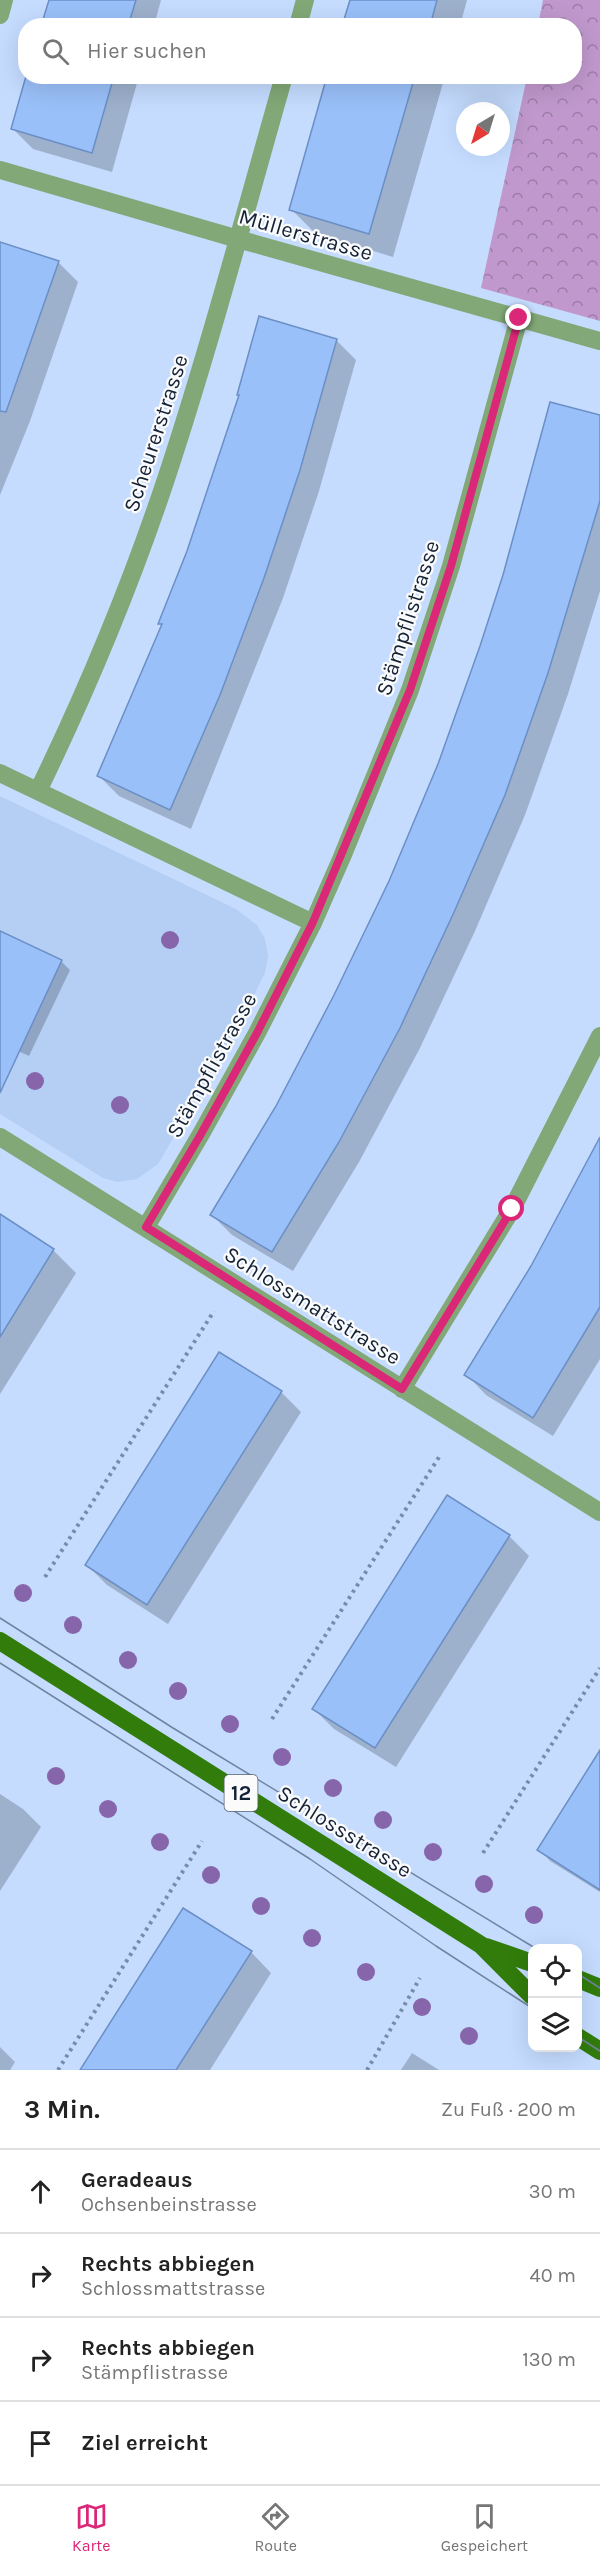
<!DOCTYPE html>
<html lang="de">
<head>
<meta charset="utf-8">
<style>
  body { margin:0; font-family:Karla,sans-serif; background:#f2f2f2; color:#222 }
  .controls { position:absolute; right:18px; bottom:18px; display:grid; overflow:hidden; border-radius:12px; box-shadow:0 6px 24px #0002 }
  .controls button { width:54px; height:54px; display:grid; place-items:center; padding:0; border:0; border-bottom:2px solid #e0e0e0; background:#fff; color:#222; font:30px sans-serif }
  .compass { position:absolute; left:456px; top:102px; width:54px; height:54px; border-radius:50%; background:#fff; box-shadow:0 6px 24px #0002; rotate:218deg }
  .stop { position:absolute; width:18px; height:18px; margin:-14px; border:4px solid #db2777; border-radius:50%; background:#fff }
  .stop.end { background:#db2777; border-color:#fff; box-shadow:0 2px 6px #0008 }
  .list { margin:0; padding:0; list-style:none }
  h2 { display:flex; justify-content:space-between; align-items:center; height:78px; margin:0; padding:0 24px; font-size:26px }
  h2 small { font-size:20px; font-weight:400; color:#767676 }
  .list li { display:grid; grid-template-columns:39px 1fr auto; gap:18px; align-items:center; box-sizing:border-box; height:84px; padding:0 24px; border-top:2px solid #e0e0e0 }
  .list b { display:block; font-size:22px; white-space:nowrap }
  .list p { margin:0; font-size:20px; white-space:nowrap; color:#767676 }
  .list em { font-size:20px; font-style:normal; color:#767676 }
  .icon { flex:none; width:33px; height:33px; fill:none; stroke:currentColor; stroke-width:2; stroke-linecap:round; stroke-linejoin:round }
  .map { position:relative; flex:none; width:600px; height:2070px; overflow:hidden }
  .search { position:absolute; background:#fff; box-shadow:0 6px 24px #0002; left:18px; right:18px; top:18px; height:66px; display:flex; align-items:center; gap:15px; box-sizing:border-box; padding:0 21px; border-radius:24px; color:#767676; font-size:22px }
  .sheet { height:414px; background:#fff }
  nav { display:flex; justify-content:space-around; align-items:center; box-sizing:border-box; height:84px; border-top:2px solid #e0e0e0; background:#fff; font-size:16px; color:#767676 }
  nav a { display:grid; justify-items:center; gap:3px }
  nav .on { color:#db2777 }
  .map>svg:first-child { display:block }
</style>
</head>
<body>
<div class="map">
<svg width="600" height="2070" viewBox="0 0 600 2070">
  <defs>
    <pattern id="forest-crowns" width="20" height="18" patternUnits="userSpaceOnUse" patternTransform="scale(1.5)"><rect width="20" height="18" fill="#c098cd"/><path d="M2 6a3 3 0 1 1 6 0M12 15a3 3 0 1 1 6 0" fill="none" stroke="#9b7ca7"/></pattern>
  </defs>
  <rect width="100%" height="100%" fill="#c5dcff"/>
  <path fill="#b5cef4" d="M 0,796 L 236,909 L 257,925 L 265,939 L 268,956 L 265,973 L 239,1025 L 158,1164 L 137,1179 L 117,1182 L 103,1178 L 0,1114 Z"/>
  <path fill="url(#forest-crowns)" d="M 543,0 L 600,0 L 600,321 L 481,288 L 527,77 L 574,76 L 574,26 L 538,25 Z"/>
  <path fill="#0003" d="M 50,0 L 161,0 L 154,26 L 43,26 Z
    M 351,0 L 467,0 L 460,26 L 344,26 Z
    M 28,76 L 139,76 L 112,172 L 33,149 L 13,129 Z
    M 329,76 L 445,76 L 393,257 L 315,233 L 291,209 Z
    M 0,243 L 58,262 L 78,282 L 30,421 L 0,495 Z
    M 336,340 L 356,360 L 319,491 L 283,598 L 191,829 L 119,796 L 99,776 L 163,626 L 160,624 L 188,552 L 240,396 Z
    M 600,417 L 600,591 L 568,694 L 525,815 L 475,931 L 420,1048 L 359,1162 L 293,1271 L 232,1235 L 212,1215 L 277,1107 L 336,995 L 390,881 L 439,765 L 482,646 Z
    M 0,933 L 61,961 L 70,970 L 29,1056 L 0,1043 Z
    M 600,1137 L 600,1359 L 553,1436 L 486,1395 L 466,1374 L 532,1267 Z
    M 0,1216 L 53,1250 L 76,1273 L 0,1394 Z
    M 281,1392 L 301,1412 L 168,1624 L 107,1585 L 87,1565 Z
    M 509,1536 L 529,1556 L 396,1767 L 334,1729 L 314,1709 Z
    M 600,1752 L 600,1892 L 550,1861 L 539,1849 Z
    M 0,1794 L 23,1809 L 41,1827 L 0,1891 Z
    M 251,1952 L 271,1973 L 210,2070 L 81,2070 Z
    M 0,2047 L 15,2062 L 10,2070 L 0,2070 Z
    M 412,2053 L 439,2070 L 401,2070 Z"/>
  <path fill="#9ac0f9" stroke="#6b8fc5" stroke-width="1.5" d="M 49,0 L 136,0 L 128,26 L 41,26 Z
    M 350,0 L 437,0 L 430,26 L 342,26 Z
    M 26,76 L 114,76 L 92,153 L 11,129 Z
    M 327,76 L 415,76 L 369,234 L 289,210 Z
    M 0,242 L 59,261 L 6,412 L 0,411 Z
    M 259,316 L 337,339 L 300,470 L 264,578 L 220,695 L 170,810 L 97,776 L 162,624 L 158,624 L 187,551 L 239,395 L 237,395 Z
    M 550,402 L 600,415 L 600,501 L 548,673 L 505,795 L 455,910 L 400,1028 L 339,1142 L 272,1252 L 210,1215 L 276,1106 L 334,995 L 389,881 L 438,764 L 480,646 L 503,575 Z
    M 0,931 L 62,960 L 0,1093 Z
    M 600,1137 L 600,1307 L 533,1418 L 464,1375 L 531,1266 Z
    M 0,1214 L 54,1249 L 0,1337 Z
    M 219,1352 L 282,1391 L 147,1605 L 85,1565 Z
    M 447,1495 L 510,1535 L 375,1748 L 312,1709 Z
    M 600,1750 L 600,1890 L 537,1850 Z
    M 183,1908 L 252,1951 L 176,2070 L 80,2070 Z"/>
  <g fill="none" stroke-linecap="round" stroke-linejoin="round">
    <path stroke="#788ba8" stroke-width="4" stroke-dasharray="3 4.5" stroke-linecap="butt" d="M 45,1577 L 214,1311
      M 272,1719 L 441,1454
      M 483,1853 L 600,1668
      M 58,2070 L 202,1841
      M 367,2070 L 420,1978"/>
    <path stroke="#82a877" stroke-width="18" d="M 0,15 L 4,0
      M 298,26 L 305,0
      M 0,170 L 238,239 L 600,341
      M 0,773 L 313,923
      M 38,791 C 88,688 132,582 168,473 C 211,342 246,209 284,76
      M 0,1137 L 600,1512
      M 146,1227 L 201,1134 L 257,1033 L 313,923 L 342,857 L 410,690 L 451,566 L 519,318
      M 402,1389 L 512,1209 L 600,1036"/>
    <path stroke="#317c0b" stroke-width="18" d="M 0,1641 L 481,1945 L 532,1996
      M 486,1947 L 532,1963
      M 578,1979 L 600,1988
      M 578,2037 L 600,2051"/>
    <path stroke="#7084a0" stroke-width="1.5" d="M 0,1618 L 173,1728 L 535,1948
      M 0,1663 L 310,1859 L 436,1946 L 532,2008
      M 578,1974 L 600,1988
      M 578,2037 L 600,2051"/>
  </g>
  <g fill="#8665aa">
    <circle cx="170" cy="940" r="9"/>
    <circle cx="35" cy="1081" r="9"/>
    <circle cx="120" cy="1105" r="9"/>
    <circle cx="23" cy="1593" r="9"/>
    <circle cx="73" cy="1625" r="9"/>
    <circle cx="128" cy="1660" r="9"/>
    <circle cx="178" cy="1691" r="9"/>
    <circle cx="230" cy="1724" r="9"/>
    <circle cx="282" cy="1757" r="9"/>
    <circle cx="56" cy="1776" r="9"/>
    <circle cx="333" cy="1788" r="9"/>
    <circle cx="108" cy="1809" r="9"/>
    <circle cx="383" cy="1820" r="9"/>
    <circle cx="160" cy="1842" r="9"/>
    <circle cx="433" cy="1852" r="9"/>
    <circle cx="211" cy="1875" r="9"/>
    <circle cx="484" cy="1884" r="9"/>
    <circle cx="261" cy="1906" r="9"/>
    <circle cx="534" cy="1915" r="9"/>
    <circle cx="312" cy="1938" r="9"/>
    <circle cx="366" cy="1972" r="9"/>
    <circle cx="422" cy="2007" r="9"/>
    <circle cx="469" cy="2036" r="9"/>
  </g>
  <g fill="none" stroke-linecap="round" stroke-linejoin="round">
    <path stroke="#db2777" stroke-width="8" d="M 512,1209 L 402,1389 L 146,1227 L 201,1134 L 257,1033 L 313,922 L 410,690 L 451,566 L 519,318"/>
  </g>
  <g text-anchor="middle" stroke-width="4.5" stroke-linejoin="round" paint-order="stroke">
    <rect fill="#fbfbfb" stroke="#596372" stroke-width="1.5" x="224.5" y="1775" width="33" height="36" rx="4.5"/>
    <g font-size="21" font-weight="bold" fill="#132237">
      <text x="241" y="1800">12</text>
    </g>
    <g font-size="22" fill="#132237" stroke="#fbfbfb">
      <text transform="translate(306 234) rotate(16)" y="8">Müllerstrasse</text>
      <text transform="translate(155 433) rotate(-72)" y="8">Scheurerstrasse</text>
      <text transform="translate(407 618) rotate(-72)" y="8">Stämpflistrasse</text>
      <text transform="translate(211 1065) rotate(-61)" y="8">Stämpflistrasse</text>
      <text transform="translate(313 1305) rotate(32)" y="8">Schlossmattstrasse</text>
      <text transform="translate(345 1831) rotate(32)" y="8">Schlossstrasse</text>
    </g>
  </g>
</svg>
<div class="controls">
<button><svg class="icon" aria-label="locate" viewBox="0 0 24 24"><circle cx="12" cy="12" r="6"/><path d="M12 2v4M12 18v4M2 12h4M18 12h4"/></svg></button>
<button><svg class="icon" aria-label="layers" viewBox="0 0 24 24"><path d="M12 4l9 5-9 5-9-5zM3 14l9 5 9-5"/></svg></button>
</div>
<svg class="compass" viewBox="-18 -18 36 36"><path d="M0-13l5 13h-10z" fill="#e53935"/><path d="M0 13l5-13h-10z" fill="#767676"/></svg>
<div class="stop" style="left:512px;top:1209px"></div>
<div class="stop end" style="left:519px;top:318px"></div>
<div class="search"><svg class="icon" aria-label="search" viewBox="0 0 24 24"><circle cx="10" cy="10" r="6"/><path d="M15 15l6 6"/></svg>Hier suchen</div>
</div>
<section class="sheet">
<h2>3 Min.<small>Zu Fuß · 200 m</small></h2>
<ul class="list">
<li><svg class="icon" aria-label="ahead" viewBox="0 0 24 24"><path d="M12 20V5M6 11l6-6 6 6"/></svg><div><b>Geradeaus</b><p>Ochsenbeinstrasse</p></div><em>30 m</em></li>
<li><svg class="icon" aria-label="right" viewBox="0 0 24 24"><path d="M7 20v-9h11M14 6l5 5-5 5"/></svg><div><b>Rechts abbiegen</b><p>Schlossmattstrasse</p></div><em>40 m</em></li>
<li><svg class="icon" aria-label="right" viewBox="0 0 24 24"><path d="M7 20v-9h11M14 6l5 5-5 5"/></svg><div><b>Rechts abbiegen</b><p>Stämpflistrasse</p></div><em>130 m</em></li>
<li><svg class="icon" aria-label="arrive" viewBox="0 0 24 24"><path d="M6 21V4h12l-3 4 3 4H6"/></svg><div><b>Ziel erreicht</b></div></li>
</ul>
</section>
<nav>
<a class="on"><svg class="icon" aria-label="map" viewBox="0 0 24 24"><path d="M3 6l6-2 6 2 6-2v14l-6 2-6-2-6 2zM9 4v14M15 6v14"/></svg>Karte</a>
<a><svg class="icon" aria-label="directions" viewBox="0 0 24 24"><path d="M12 3l9 9-9 9-9-9zM9 14v-3h6M13 9l2 2-2 2"/></svg>Route</a>
<a><svg class="icon" aria-label="saved" viewBox="0 0 24 24"><path d="M7 4h10v16l-5-4-5 4z"/></svg>Gespeichert</a>
</nav>
</body>
</html>
